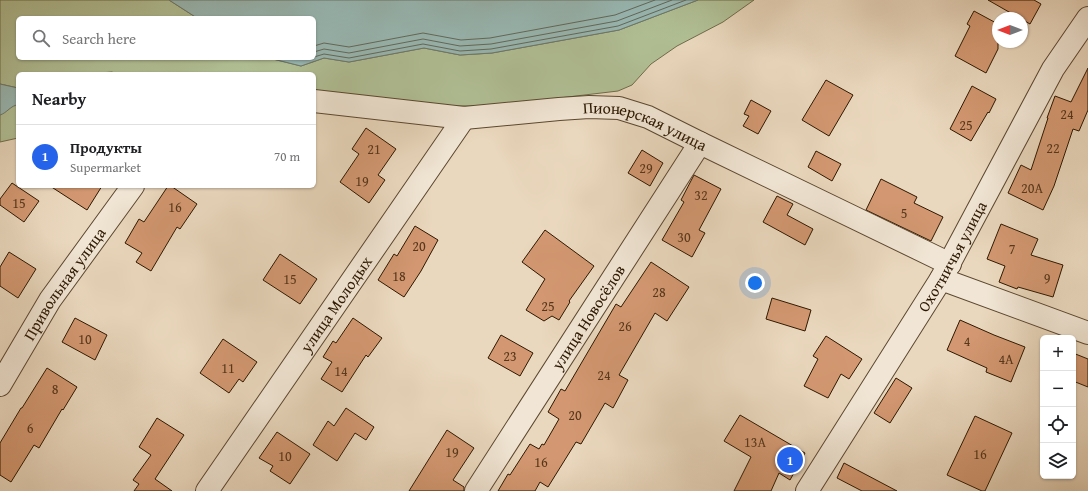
<!DOCTYPE html>
<html lang="en">
<head>
<meta charset="utf-8">
<style>
  body { margin:0; font-family:"Gentium Book Plus",serif; background:#f2f2f2; color:#202124 }
  .controls { position:absolute; right:12px; bottom:12px; display:grid; overflow:hidden; border-radius:6px; box-shadow:0 1px 3px #0004 }
  .controls button { width:36px; height:36px; display:grid; place-items:center; padding:0; border:0; border-bottom:1px solid #e0e0e0; background:#fff; color:#202124; font:20px sans-serif }
  .compass { position:absolute; left:992px; top:12px; width:36px; height:36px; border-radius:50%; background:#fff; box-shadow:0 1px 3px #0004; rotate:270deg }
  .you { position:absolute; left:755px; top:283px; width:14px; height:14px; margin:-10px; border:3px solid #fff; border-radius:50%; background:#1a73e8; box-shadow:0 0 0 6px #1a73e833 }
  .badge { display:grid; place-items:center; width:26px; height:26px; border-radius:50%; background:#2563eb; color:#fff; font-size:13px; font-weight:700 }
  .pin { position:absolute; translate:-50% -50%; border:2px solid #fff; box-shadow:0 1px 4px #0006 }
  .list { margin:0; padding:0; list-style:none }
  h2 { display:flex; justify-content:space-between; align-items:center; height:52px; margin:0; padding:0 16px; font-size:17px }
  h2 small { font-size:13px; font-weight:400; color:#757577 }
  .list li { display:grid; grid-template-columns:26px 1fr auto; gap:12px; align-items:center; box-sizing:border-box; height:64px; padding:0 16px; border-top:1px solid #e0e0e0 }
  .list b { display:block; font-size:15px; white-space:nowrap }
  .list p { margin:0; font-size:13px; white-space:nowrap; color:#757577 }
  .list em { font-size:13px; font-style:normal; color:#757577 }
  .icon { flex:none; width:22px; height:22px; fill:none; stroke:currentColor; stroke-width:2; stroke-linecap:round; stroke-linejoin:round }
  .map { position:relative; flex:none; width:1088px; height:491px; overflow:hidden }
  .search { position:absolute; background:#fff; box-shadow:0 1px 3px #0004; left:16px; top:16px; width:300px; height:44px; display:flex; align-items:center; gap:10px; box-sizing:border-box; padding:0 14px; border-radius:6px; color:#757577; font-size:15px }
  .panel { position:absolute; background:#fff; box-shadow:0 1px 3px #0004; left:16px; top:72px; width:300px; height:116px; border-radius:6px }
  .map>svg:first-child { display:block }
</style>
</head>
<body>
<div class="map">
<svg width="1088" height="491" viewBox="0 0 1088 491">
  <rect width="100%" height="100%" fill="#ead8be"/>
  <filter id="stains"><feTurbulence type="fractalNoise" baseFrequency=".005" numOctaves="4"/><feColorMatrix values="0 0 0 0 .2 0 0 0 0 .09 0 0 0 0 .02 0 0 0 .5 -.17"/></filter>
  <radialGradient id="worn" r=".72"><stop offset=".6" stop-color="#630" stop-opacity="0"/><stop offset="1" stop-color="#630" stop-opacity=".3"/></radialGradient>
  <path fill="#b1c096" stroke="#6e6c4b" d="M 0,0 L 169,0 L 197,18 L 18,18 L 18,58 L 269,58 L 301,66 L 324,58 L 349,62 L 424,48 L 460,55 L 492,53 L 619,30 L 698,0 L 754,0 L 723,22 L 677,46 L 651,64 L 632,85 L 618,91 L 534,101 L 479,106 L 454,106 L 314,91 L 314,74 L 116,74 L 112,72 L 88,74 L 18,74 L 18,88 L 0,84 Z
    M 14,105 L 18,105 L 18,138 L 0,142 L 0,115 Z"/>
  <path fill="#98b9b5" stroke="#6d786d" d="M 169,0 L 698,0 L 619,30 L 492,53 L 460,55 L 424,48 L 349,62 L 324,58 L 301,66 L 269,58 L 314,58 L 314,18 L 197,18 Z
    M 0,84 L 18,88 L 18,105 C 11,105 7,113 0,115 Z"/>
  <g fill="none" stroke-linecap="round" stroke-linejoin="round">
    <path stroke="#62685a" stroke-width="1" d="M 314,46 L 324,43 L 349,47 L 423,33 L 461,40 L 490,38 L 615,15 L 655,0
      M 314,52 L 324,49 L 349,53 L 423,39 L 460,46 L 491,44 L 617,21 L 672,0
      M 314,57 L 324,54 L 349,58 L 423,44 L 460,51 L 491,49 L 618,26 L 686,0"/>
  </g>
  <path fill="#d39871" stroke="#2c1700" d="M 988,0 L 1034,0 L 1041,4 L 1030,24 Z
    M 974,11 L 998,24 L 998,49 L 986,73 L 955,56 L 970,26 L 967,24 Z
    M 1088,68 L 1088,110 L 1079,131 L 1073,129 L 1054,186 L 1043,210 L 1008,193 L 1021,165 L 1031,170 L 1048,118 L 1047,118 L 1055,96 L 1071,102 Z
    M 826,80 L 853,95 L 829,136 L 802,120 Z
    M 972,86 L 996,99 L 989,113 L 988,112 L 971,141 L 950,129 Z
    M 751,100 L 771,111 L 758,134 L 743,126 L 749,116 L 744,114 Z
    M 366,128 L 396,149 L 378,175 L 385,180 L 369,203 L 340,182 L 359,154 L 352,149 Z
    M 642,150 L 663,163 L 650,186 L 628,173 Z
    M 816,151 L 841,164 L 832,181 L 808,167 Z
    M 694,175 L 721,189 L 699,230 L 705,233 L 692,257 L 662,240 L 684,202 L 681,200 Z
    M 881,179 L 917,197 L 914,203 L 943,217 L 931,241 L 866,210 Z
    M 12,183 L 39,201 L 24,222 L 0,205 L 0,199 Z
    M 50,186 L 102,186 L 87,210 Z
    M 168,186 L 171,186 L 197,204 L 180,229 L 177,227 L 151,271 L 136,262 L 142,253 L 125,243 L 139,219 L 144,222 Z
    M 777,196 L 793,204 L 787,215 L 813,229 L 805,245 L 763,222 Z
    M 1001,224 L 1038,239 L 1031,255 L 1063,265 L 1053,297 L 1018,287 L 1017,289 L 999,282 L 1005,266 L 987,259 Z
    M 415,226 L 438,240 L 421,271 L 404,297 L 378,280 L 394,254 L 397,256 Z
    M 545,230 L 594,266 L 569,301 L 570,302 L 559,320 L 552,316 L 544,321 L 526,310 L 545,279 L 522,262 Z
    M 9,252 L 36,269 L 18,298 L 0,286 L 0,267 Z
    M 280,254 L 317,279 L 300,304 L 263,280 Z
    M 651,262 L 689,287 L 667,321 L 655,313 L 619,375 L 628,380 L 613,408 L 605,403 L 581,444 L 576,442 L 548,487 L 540,482 L 535,491 L 498,491 L 508,474 L 510,475 L 530,444 L 539,449 L 542,444 L 544,445 L 559,419 L 548,412 L 561,389 L 565,391 L 616,304 L 621,307 Z
    M 772,298 L 811,310 L 805,331 L 766,319 Z
    M 75,318 L 107,335 L 95,360 L 62,342 Z
    M 353,318 L 382,338 L 368,357 L 366,355 L 342,392 L 321,379 L 332,362 L 323,357 L 333,341 L 336,343 Z
    M 960,320 L 994,335 L 1025,347 L 1011,382 L 986,372 L 987,368 L 947,350 Z
    M 501,335 L 533,353 L 520,376 L 488,358 Z
    M 826,336 L 862,359 L 849,379 L 841,374 L 828,398 L 804,386 L 818,359 L 813,356 Z
    M 223,339 L 257,362 L 243,382 L 239,379 L 229,393 L 200,373 Z
    M 1073,353 L 1088,359 L 1088,387 L 1073,381 Z
    M 47,368 L 77,387 L 63,410 L 62,409 L 39,448 L 34,445 L 11,482 L 0,475 L 0,443 L 21,408 L 22,408 Z
    M 896,378 L 912,388 L 890,423 L 874,413 Z
    M 346,408 L 374,427 L 366,440 L 355,433 L 337,461 L 313,445 L 328,421 L 334,426 Z
    M 740,415 L 805,453 L 790,480 L 779,473 L 771,491 L 734,491 L 751,457 L 724,441 Z
    M 975,416 L 1012,433 L 985,491 L 982,491 L 947,475 Z
    M 157,418 L 184,435 L 155,479 L 172,491 L 134,491 L 139,484 L 133,480 L 151,455 L 139,447 Z
    M 447,430 L 474,448 L 453,480 L 464,487 L 464,491 L 409,491 Z
    M 277,432 L 310,454 L 290,484 L 270,471 L 273,466 L 259,458 Z
    M 844,463 L 897,491 L 862,491 L 837,478 Z"/>
  <g fill="none" stroke-linecap="round" stroke-linejoin="round">
    <g stroke="#5c4730" stroke-width="24">
      <g id="minor">
        <path id="s1" d="M 314,101 L 464,118 L 559,109 L 589,107 L 619,108 L 648,117 L 700,143 L 950,264"/>
        <path d="M 941,279 L 1088,333"/>
        <path id="s2" d="M 0,385 L 50,300 L 133,186"/>
        <path id="s3" d="M 207,491 L 464,118"/>
        <path id="s4" d="M 476,491 L 700,143"/>
        <path id="s5" d="M 807,491 L 941,279 L 1053,69 L 1088,18"/>
      </g>
    </g>
    <use href="#minor" stroke="#f1e6d5" stroke-width="22"/>
  </g>
  <g text-anchor="middle" stroke-width="3" stroke-linejoin="round" paint-order="stroke">
    <g font-size="14" fill="#56371c">
      <text x="1067" y="119">24</text>
      <text x="966" y="130">25</text>
      <text x="1053" y="153">22</text>
      <text x="374" y="154">21</text>
      <text x="646" y="173">29</text>
      <text x="362" y="186">19</text>
      <text x="1032" y="193">20А</text>
      <text x="701" y="200">32</text>
      <text x="19" y="208">15</text>
      <text x="175" y="212">16</text>
      <text x="904" y="218">5</text>
      <text x="684" y="242">30</text>
      <text x="419" y="251">20</text>
      <text x="1012" y="254">7</text>
      <text x="399" y="281">18</text>
      <text x="1047" y="283">9</text>
      <text x="290" y="284">15</text>
      <text x="659" y="297">28</text>
      <text x="548" y="311">25</text>
      <text x="625" y="331">26</text>
      <text x="85" y="344">10</text>
      <text x="967" y="346">4</text>
      <text x="510" y="361">23</text>
      <text x="1006" y="364">4А</text>
      <text x="228" y="373">11</text>
      <text x="341" y="376">14</text>
      <text x="604" y="380">24</text>
      <text x="55" y="394">8</text>
      <text x="575" y="420">20</text>
      <text x="30" y="433">6</text>
      <text x="755" y="447">13А</text>
      <text x="452" y="457">19</text>
      <text x="980" y="459">16</text>
      <text x="285" y="461">10</text>
      <text x="541" y="467">16</text>
    </g>
    <g font-size="16" fill="#2c1700" stroke="#f1e6d5">
      <text dy="6" stroke="none"><textPath href="#s1" startOffset="336">Пионерская улица</textPath></text>
      <text dy="6" stroke="none"><textPath href="#s5" startOffset="276">Охотничья улица</textPath></text>
      <text dy="6" stroke="none"><textPath href="#s2" startOffset="120">Привольная улица</textPath></text>
      <text dy="6" stroke="none"><textPath href="#s3" startOffset="227">улица Молодых</textPath></text>
      <text dy="6" stroke="none"><textPath href="#s4" startOffset="207">улица Новосёлов</textPath></text>
    </g>
  </g>
  <rect width="100%" height="100%" filter="url(#stains)"/>
  <rect width="100%" height="100%" fill="url(#worn)"/>
</svg>
<div class="controls">
<button>+</button>
<button>−</button>
<button><svg class="icon" aria-label="locate" viewBox="0 0 24 24"><circle cx="12" cy="12" r="6"/><path d="M12 2v4M12 18v4M2 12h4M18 12h4"/></svg></button>
<button><svg class="icon" aria-label="layers" viewBox="0 0 24 24"><path d="M12 4l9 5-9 5-9-5zM3 14l9 5 9-5"/></svg></button>
</div>
<svg class="compass" viewBox="-18 -18 36 36"><path d="M0-13l5 13h-10z" fill="#e53935"/><path d="M0 13l5-13h-10z" fill="#757577"/></svg>
<div class="you"></div>
<div class="pin badge" style="left:790px;top:460px">1</div>
<div class="search"><svg class="icon" aria-label="search" viewBox="0 0 24 24"><circle cx="10" cy="10" r="6"/><path d="M15 15l6 6"/></svg>Search here</div>
<section class="panel">
<h2>Nearby<small></small></h2>
<ul class="list">
<li><span class="badge">1</span><div><b>Продукты</b><p>Supermarket</p></div><em>70 m</em></li>
</ul>
</section>
</div>
</body>
</html>
